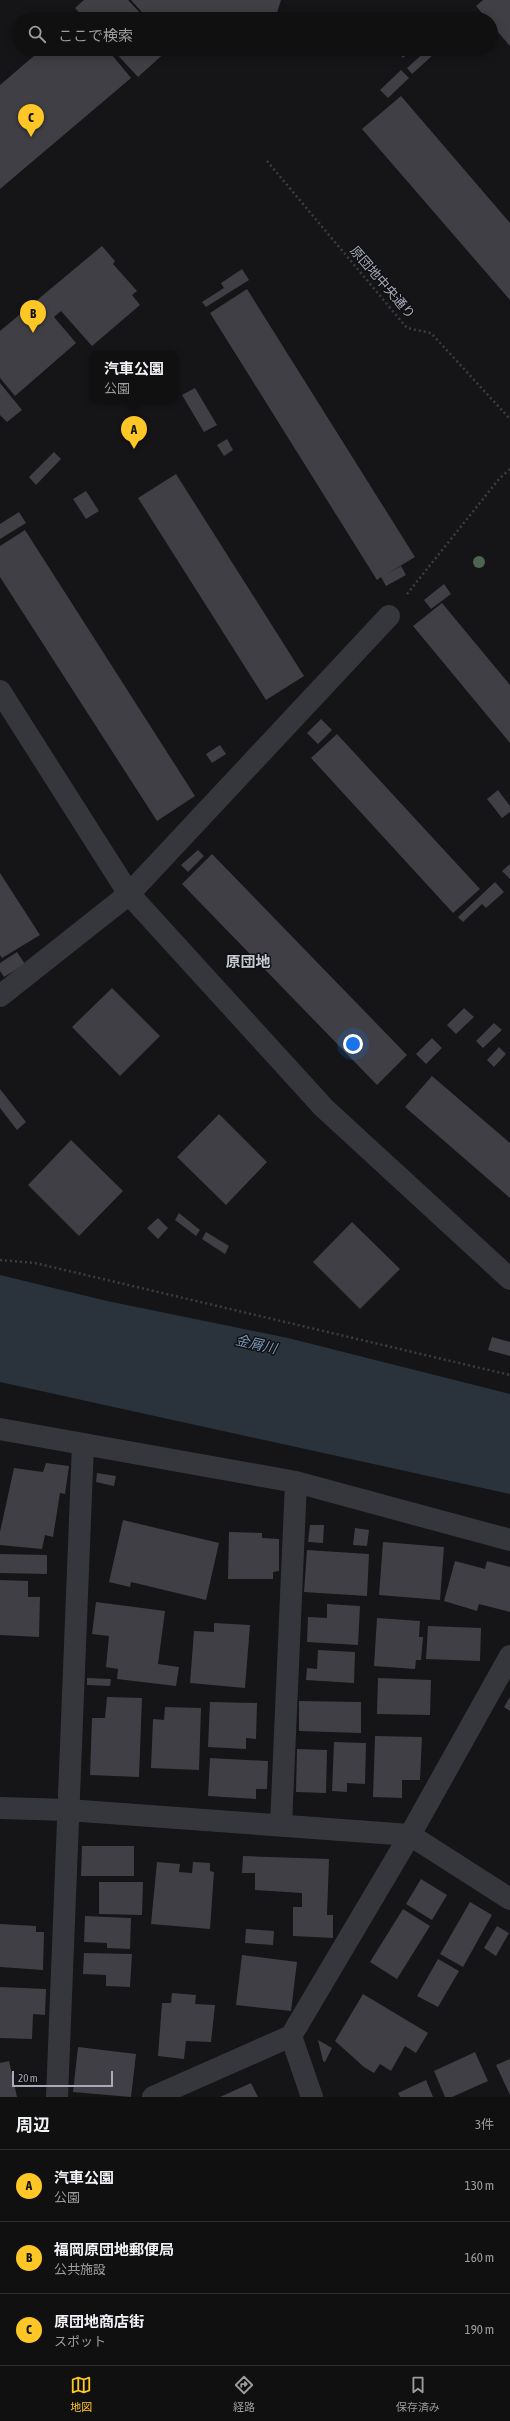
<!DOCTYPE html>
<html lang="ja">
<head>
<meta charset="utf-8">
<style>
  body { margin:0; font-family:"Asap Condensed","Noto Sans JP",sans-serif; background:#1e1e1f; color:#f1f3f6 }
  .scale { position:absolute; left:12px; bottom:10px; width:101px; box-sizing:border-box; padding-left:4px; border:2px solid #a6aab9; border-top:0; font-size:11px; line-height:14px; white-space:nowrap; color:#a6aab9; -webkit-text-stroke:3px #101012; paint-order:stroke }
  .you { position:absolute; left:353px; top:1044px; width:14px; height:14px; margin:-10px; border:3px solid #fff; border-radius:50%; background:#1a73e8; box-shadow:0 0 0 6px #1a73e833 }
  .badge { display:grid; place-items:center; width:26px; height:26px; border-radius:50%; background:#ffc725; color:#111; font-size:13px; font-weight:700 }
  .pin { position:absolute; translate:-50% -33px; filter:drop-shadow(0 1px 2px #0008) }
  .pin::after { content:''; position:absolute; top:21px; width:14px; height:12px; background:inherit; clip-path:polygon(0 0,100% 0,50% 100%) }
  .popup { position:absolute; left:90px; top:351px; width:88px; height:52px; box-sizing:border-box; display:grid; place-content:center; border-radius:8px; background:#101011; filter:drop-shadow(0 1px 3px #0005); font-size:13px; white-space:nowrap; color:#9c9d9f }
  .popup b { font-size:15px; color:#f1f3f6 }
  .popup::after { content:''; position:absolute; left:50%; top:100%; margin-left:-8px; border:8px solid transparent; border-top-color:#101011 }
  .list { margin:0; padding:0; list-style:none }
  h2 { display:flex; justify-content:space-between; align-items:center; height:52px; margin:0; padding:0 16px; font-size:17px }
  h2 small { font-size:13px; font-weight:400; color:#9c9d9f }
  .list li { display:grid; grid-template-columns:26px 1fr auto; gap:12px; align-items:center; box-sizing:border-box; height:72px; padding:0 16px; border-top:1px solid #303031 }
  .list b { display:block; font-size:15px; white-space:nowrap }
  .list p { margin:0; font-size:13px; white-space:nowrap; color:#9c9d9f }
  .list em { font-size:13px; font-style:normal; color:#9c9d9f }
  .icon { flex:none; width:22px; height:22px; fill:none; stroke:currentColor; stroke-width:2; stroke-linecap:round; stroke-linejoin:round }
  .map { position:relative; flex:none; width:510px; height:2097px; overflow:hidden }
  .search { position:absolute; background:#101011; box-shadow:0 2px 10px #0003; left:12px; right:12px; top:12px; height:44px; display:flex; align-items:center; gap:10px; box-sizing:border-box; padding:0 14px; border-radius:22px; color:#9c9d9f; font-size:15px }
  .sheet { height:268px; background:#101011 }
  nav { display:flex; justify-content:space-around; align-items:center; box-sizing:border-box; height:56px; border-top:1px solid #303031; background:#101011; font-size:11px; color:#9c9d9f }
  nav a { display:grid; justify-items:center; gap:2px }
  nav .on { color:#ffc725 }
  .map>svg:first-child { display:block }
</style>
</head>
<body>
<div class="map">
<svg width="510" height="2097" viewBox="0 0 510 2097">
  <rect width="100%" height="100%" fill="#151517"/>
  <path fill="#2a333c" d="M 0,1275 L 107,1301 L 288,1338 L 510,1394 L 510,1494 L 0,1382 Z"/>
  <path fill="#3f3f45" d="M 84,0 L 128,0 L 146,19 L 85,19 L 75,8 Z
    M 131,0 L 281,0 L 275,19 L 148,19 Z
    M 483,0 L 510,0 L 510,46 L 491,24 L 491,19 L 487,19 L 476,6 Z
    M 42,49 L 107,49 L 131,78 L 0,189 L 0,85 Z
    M 112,49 L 169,49 L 138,77 Z
    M 174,49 L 198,49 L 198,50 L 179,54 Z
    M 401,49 L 413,49 L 403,58 L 398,52 Z
    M 428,49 L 434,54 L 412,74 L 407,68 Z
    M 401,70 L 409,78 L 388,98 L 380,90 Z
    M 401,96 L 510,223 L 510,300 L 362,129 Z
    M 102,246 L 115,261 L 113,264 L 137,291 L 132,295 L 140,305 L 92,346 L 61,311 L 54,317 L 76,343 L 15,396 L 0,378 L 0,331 Z
    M 242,269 L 249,280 L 206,307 L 202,302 L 224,288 L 221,283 Z
    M 247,289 L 415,557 L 385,575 L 401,566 L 406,575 L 386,586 L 381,577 L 377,580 L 210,313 Z
    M 0,383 L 22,410 L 7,422 L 0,415 Z
    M 195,388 L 217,425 L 204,432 L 182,395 Z
    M 227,439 L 233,450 L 224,456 L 217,445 Z
    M 54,452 L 61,459 L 36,485 L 29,477 Z
    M 176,474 L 304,676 L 266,700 L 138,498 Z
    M 86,491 L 99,511 L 86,519 L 73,499 Z
    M 19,512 L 26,523 L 0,539 L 0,524 Z
    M 25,530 L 195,796 L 157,821 L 0,577 L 0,546 Z
    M 444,584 L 451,594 L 431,609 L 424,600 Z
    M 442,603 L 510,685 L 510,743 L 413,626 Z
    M 321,719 L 332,730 L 318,744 L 307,733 Z
    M 337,734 L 480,889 L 453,913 L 311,758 Z
    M 220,745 L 226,754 L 212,763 L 206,754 Z
    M 498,790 L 510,806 L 510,812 L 502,818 L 487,799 Z
    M 198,850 L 204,856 L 188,872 L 181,865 Z
    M 212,854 L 407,1055 L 377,1085 L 182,884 Z
    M 510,864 L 510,879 L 502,871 Z
    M 0,873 L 40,935 L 2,958 L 0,955 Z
    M 495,882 L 504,892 L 486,908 L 482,904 L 463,922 L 458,917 Z
    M 17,952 L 25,964 L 4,977 L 0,971 L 0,963 Z
    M 112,988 L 160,1036 L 120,1076 L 72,1027 Z
    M 464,1008 L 474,1017 L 456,1034 L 447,1025 Z
    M 494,1023 L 502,1030 L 483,1048 L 476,1041 Z
    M 432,1038 L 442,1048 L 426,1064 L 416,1054 Z
    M 499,1047 L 506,1054 L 494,1067 L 487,1060 Z
    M 432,1076 L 510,1143 L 510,1198 L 405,1107 Z
    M 0,1089 L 26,1122 L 17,1130 L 0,1108 Z
    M 219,1114 L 267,1162 L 226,1205 L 177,1157 Z
    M 71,1140 L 123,1191 L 79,1236 L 28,1185 Z
    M 179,1213 L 200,1230 L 196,1236 L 175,1220 Z
    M 158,1218 L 168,1228 L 158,1239 L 147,1228 Z
    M 352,1222 L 400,1269 L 360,1309 L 313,1262 Z
    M 206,1232 L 229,1246 L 225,1254 L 202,1239 Z
    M 492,1337 L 510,1342 L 510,1356 L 488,1350 Z
    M 46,1463 L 69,1466 L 65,1494 L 60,1493 L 53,1537 L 45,1535 L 42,1549 L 0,1545 L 0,1532 L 14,1468 L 43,1472 Z
    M 97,1473 L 116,1476 L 114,1486 L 96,1482 Z
    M 123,1520 L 219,1543 L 206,1600 L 131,1582 L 130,1587 L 109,1582 Z
    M 310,1525 L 324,1525 L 323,1543 L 308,1542 Z
    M 355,1528 L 369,1530 L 367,1546 L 353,1545 Z
    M 229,1532 L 262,1533 L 262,1538 L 279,1539 L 279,1571 L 273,1572 L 273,1579 L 228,1579 Z
    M 383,1542 L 444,1547 L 440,1600 L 379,1595 Z
    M 307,1550 L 369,1554 L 367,1596 L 304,1592 Z
    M 0,1554 L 47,1555 L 47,1574 L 0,1573 Z
    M 455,1561 L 485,1569 L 487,1561 L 510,1567 L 510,1612 L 479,1604 L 477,1611 L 444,1601 Z
    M 0,1580 L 28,1581 L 28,1597 L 40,1597 L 39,1637 L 0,1635 Z
    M 96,1602 L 165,1611 L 158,1664 L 179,1667 L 176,1686 L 117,1679 L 118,1669 L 106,1667 L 109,1636 L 92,1634 Z
    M 327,1604 L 360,1606 L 358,1645 L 307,1642 L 308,1617 L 327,1618 Z
    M 377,1618 L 420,1621 L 419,1637 L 423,1637 L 421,1660 L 416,1660 L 415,1669 L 374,1666 Z
    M 214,1623 L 250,1625 L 245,1688 L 190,1683 L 194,1631 L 214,1632 Z
    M 428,1626 L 481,1628 L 480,1661 L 426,1659 Z
    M 318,1650 L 355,1652 L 354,1683 L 306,1680 L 307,1668 L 317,1669 Z
    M 87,1678 L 111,1679 L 110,1686 L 87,1685 Z
    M 378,1678 L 431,1680 L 430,1715 L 377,1714 Z
    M 107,1697 L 142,1698 L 139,1777 L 90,1775 L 92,1718 L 105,1718 Z
    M 510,1697 L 510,1711 L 504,1707 Z
    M 299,1701 L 361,1702 L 361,1733 L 299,1731 Z
    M 210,1702 L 257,1703 L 256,1739 L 246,1738 L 246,1749 L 208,1747 Z
    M 165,1707 L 201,1708 L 199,1770 L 151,1768 L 153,1719 L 164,1720 Z
    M 375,1736 L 422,1737 L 420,1780 L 402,1780 L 402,1798 L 373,1797 Z
    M 334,1742 L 366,1743 L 365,1784 L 347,1783 L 347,1792 L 332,1791 Z
    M 297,1749 L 327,1750 L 326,1793 L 296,1792 Z
    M 210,1758 L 268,1761 L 267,1789 L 256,1789 L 256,1799 L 208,1796 Z
    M 82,1846 L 134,1846 L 134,1876 L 81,1876 Z
    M 243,1856 L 329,1859 L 327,1915 L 333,1915 L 333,1938 L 293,1936 L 293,1907 L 302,1907 L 302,1893 L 255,1890 L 255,1873 L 242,1873 Z
    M 157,1862 L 180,1864 L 179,1872 L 192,1873 L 193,1862 L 210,1863 L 210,1871 L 214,1872 L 210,1929 L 151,1924 Z
    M 421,1879 L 447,1895 L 432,1920 L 406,1904 Z
    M 99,1882 L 143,1882 L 142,1915 L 99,1914 Z
    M 470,1902 L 492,1915 L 463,1967 L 440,1954 Z
    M 403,1909 L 430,1926 L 397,1979 L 370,1962 Z
    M 85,1916 L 131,1918 L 130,1949 L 107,1948 L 107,1943 L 84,1942 Z
    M 0,1924 L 36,1926 L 36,1932 L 44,1932 L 43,1970 L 0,1967 Z
    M 497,1926 L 509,1933 L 496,1956 L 484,1948 Z
    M 246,1929 L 274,1931 L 273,1945 L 245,1943 Z
    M 84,1953 L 132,1954 L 130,1987 L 106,1986 L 106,1975 L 83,1974 Z
    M 242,1955 L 297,1962 L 291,2011 L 236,2005 Z
    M 438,1959 L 459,1971 L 438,2007 L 417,1996 Z
    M 0,1987 L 46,1989 L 45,2015 L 33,2014 L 32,2039 L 0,2038 Z
    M 172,1993 L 196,1995 L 195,2004 L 215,2005 L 211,2042 L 186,2041 L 184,2059 L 158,2056 L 162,2003 L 171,2003 Z
    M 363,1994 L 428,2033 L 416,2053 L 405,2046 L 391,2071 L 380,2064 L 374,2073 L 364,2067 L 335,2041 Z
    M 318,2040 L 332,2048 L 325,2062 L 323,2061 Z
    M 78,2047 L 136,2054 L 131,2097 L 73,2092 Z
    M 475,2052 L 488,2081 L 452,2097 L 445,2097 L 434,2071 Z
    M 510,2059 L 510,2095 L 496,2065 Z
    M 9,2061 L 17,2097 L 0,2097 L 0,2063 Z
    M 426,2080 L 433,2097 L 400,2097 L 398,2093 Z
    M 251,2083 L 258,2097 L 220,2097 Z"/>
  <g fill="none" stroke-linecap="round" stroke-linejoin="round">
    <path stroke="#3c3d44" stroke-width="2.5" stroke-dasharray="2 3" stroke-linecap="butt" d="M 267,161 L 407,328 L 431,333 L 510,419
      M 407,594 L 499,479 L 510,469
      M 0,1260 L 35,1263 L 510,1375"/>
    <path stroke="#36363d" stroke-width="22" d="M 0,691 L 129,894 L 324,1108 L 510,1279
      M 0,996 L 129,894 L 389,616
      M 0,1429 L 296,1482 L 510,1540
      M 0,1808 L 68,1810 L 410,1835 L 510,1899
      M 281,1825 L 296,1482
      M 57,2097 L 83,1444
      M 153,2097 L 291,2036
      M 312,2097 L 291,2036 L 410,1835 L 510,1656"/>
  </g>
  <circle fill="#4d6551" cx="479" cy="562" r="6"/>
  <g text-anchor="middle" stroke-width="3" stroke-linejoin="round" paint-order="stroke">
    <g font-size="13" fill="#a6aab9" stroke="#101012">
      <text transform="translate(383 282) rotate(49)" y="5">原団地中央通り</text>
    </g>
    <g font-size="14" font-style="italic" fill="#7995b7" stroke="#101012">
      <text transform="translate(256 1344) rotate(13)" y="5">金屑川</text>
    </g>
    <g font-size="15" font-weight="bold" fill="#c7cad4" stroke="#101012">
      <text x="248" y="967">原団地</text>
    </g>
  </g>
</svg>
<div class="scale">20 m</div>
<div class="you"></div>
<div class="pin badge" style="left:134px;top:449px">A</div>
<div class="popup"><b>汽車公園</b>公園</div>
<div class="pin badge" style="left:33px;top:333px">B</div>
<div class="pin badge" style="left:31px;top:137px">C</div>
<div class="search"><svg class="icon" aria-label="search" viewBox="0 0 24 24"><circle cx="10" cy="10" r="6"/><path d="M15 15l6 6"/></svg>ここで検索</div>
</div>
<section class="sheet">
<h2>周辺<small>3件</small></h2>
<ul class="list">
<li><span class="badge">A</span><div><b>汽車公園</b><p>公園</p></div><em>130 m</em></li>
<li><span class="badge">B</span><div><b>福岡原団地郵便局</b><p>公共施設</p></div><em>160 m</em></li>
<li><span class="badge">C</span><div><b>原団地商店街</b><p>スポット</p></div><em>190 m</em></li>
</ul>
</section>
<nav>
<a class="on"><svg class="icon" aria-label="map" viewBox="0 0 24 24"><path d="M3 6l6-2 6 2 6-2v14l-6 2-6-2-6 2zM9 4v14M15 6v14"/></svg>地図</a>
<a><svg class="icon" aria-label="directions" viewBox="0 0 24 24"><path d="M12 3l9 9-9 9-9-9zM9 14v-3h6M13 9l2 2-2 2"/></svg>経路</a>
<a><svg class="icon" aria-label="saved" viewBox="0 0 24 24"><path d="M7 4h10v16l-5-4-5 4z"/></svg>保存済み</a>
</nav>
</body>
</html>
